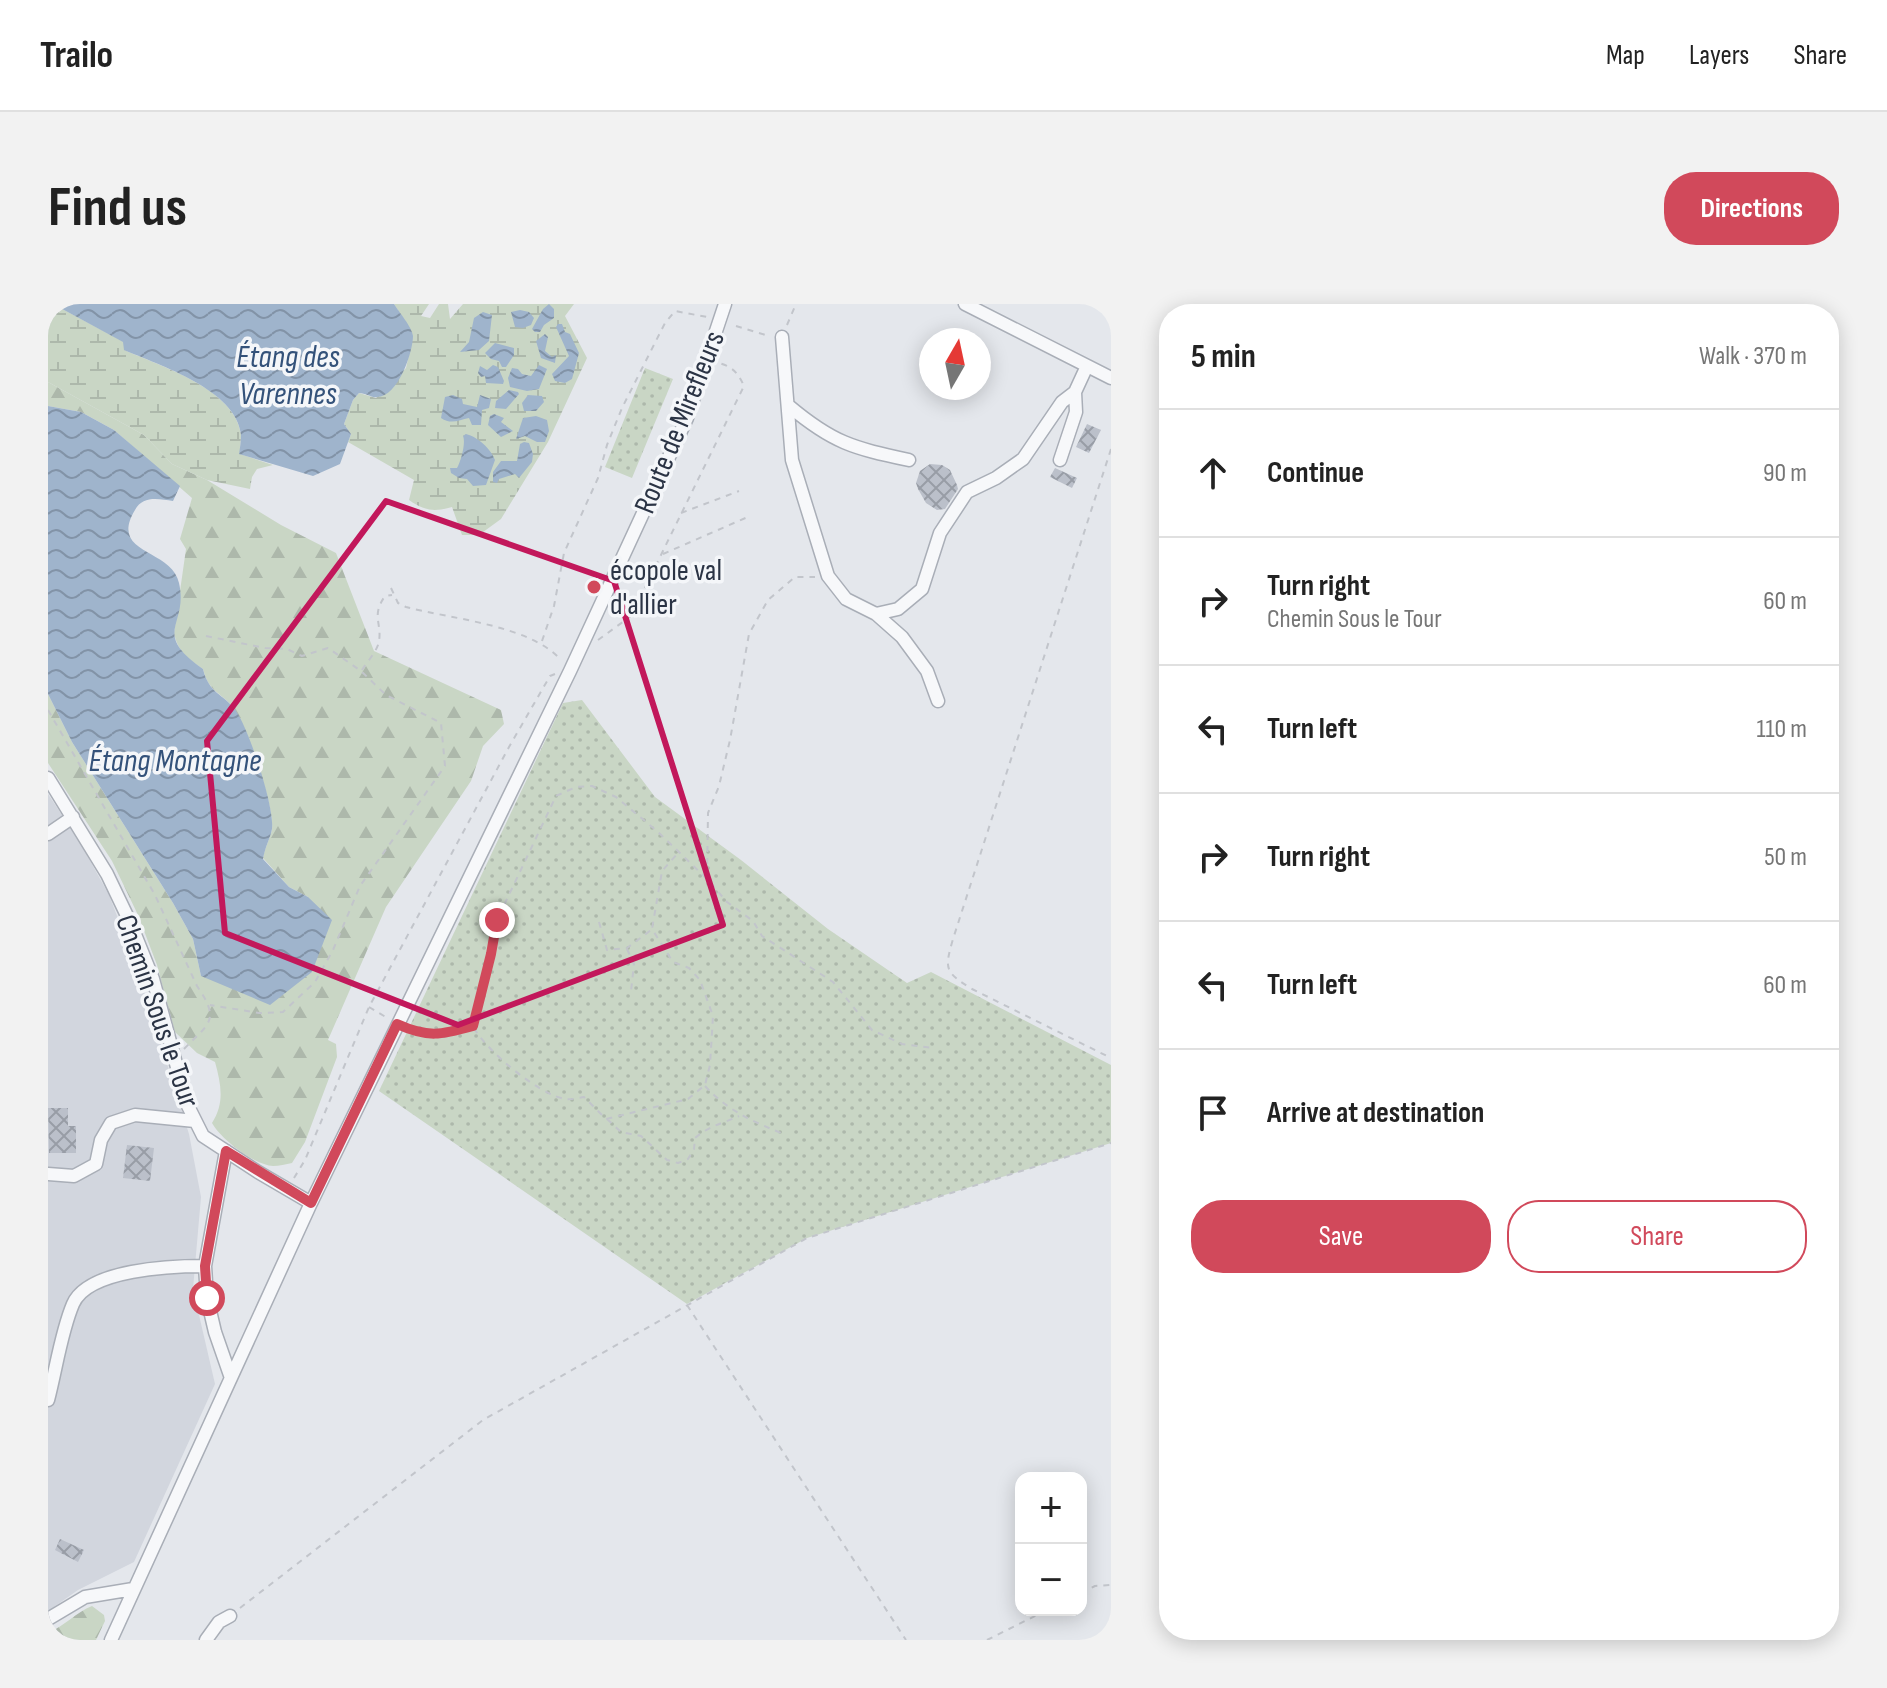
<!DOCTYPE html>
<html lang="en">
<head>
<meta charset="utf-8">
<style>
  body { margin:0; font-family:"Sofia Sans Condensed",sans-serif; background:#f2f2f2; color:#222 }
  .controls { position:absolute; right:24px; bottom:24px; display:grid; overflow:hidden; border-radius:16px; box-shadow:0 4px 20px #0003 }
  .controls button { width:72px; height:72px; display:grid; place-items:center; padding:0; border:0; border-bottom:2px solid #e0e0e0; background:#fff; color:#222; font:40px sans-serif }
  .compass { position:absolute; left:871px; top:24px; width:72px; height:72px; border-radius:50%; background:#fff; box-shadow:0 4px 20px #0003; rotate:9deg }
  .stop { position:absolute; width:24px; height:24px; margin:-18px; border:6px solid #d1495b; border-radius:50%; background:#fff }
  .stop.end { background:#d1495b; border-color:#fff; box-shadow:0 2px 8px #0008 }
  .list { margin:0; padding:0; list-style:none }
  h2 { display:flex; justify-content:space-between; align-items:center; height:104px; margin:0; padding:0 32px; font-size:34px }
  h2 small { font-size:26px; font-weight:400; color:#767676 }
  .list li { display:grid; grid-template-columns:52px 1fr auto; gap:24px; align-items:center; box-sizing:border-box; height:128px; padding:0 32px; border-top:2px solid #e0e0e0 }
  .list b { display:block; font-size:30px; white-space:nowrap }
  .list p { margin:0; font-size:26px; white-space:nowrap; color:#767676 }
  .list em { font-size:26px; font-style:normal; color:#767676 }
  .actions { display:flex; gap:16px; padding:24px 32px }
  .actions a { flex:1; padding:18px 0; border:2px solid #d1495b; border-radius:32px; text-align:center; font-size:28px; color:#d1495b }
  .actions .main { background:#d1495b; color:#fff }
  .icon { flex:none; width:44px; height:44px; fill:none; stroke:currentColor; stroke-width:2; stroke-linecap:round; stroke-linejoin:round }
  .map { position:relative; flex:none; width:1063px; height:1336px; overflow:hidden; border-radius:32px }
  header { display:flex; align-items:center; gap:48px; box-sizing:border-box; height:112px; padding:0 40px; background:#fff; border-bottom:2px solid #e0e0e0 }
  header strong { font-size:38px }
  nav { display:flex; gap:44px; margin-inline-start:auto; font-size:28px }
  .intro { display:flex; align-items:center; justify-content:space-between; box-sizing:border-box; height:192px; padding:0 48px }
  h1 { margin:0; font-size:56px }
  .button { padding:20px 36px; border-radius:32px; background:#d1495b; color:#fff; font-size:28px; font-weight:700 }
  main { display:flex; gap:48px; padding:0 48px }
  aside { flex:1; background:#fff; border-radius:32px; box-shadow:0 4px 20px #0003 }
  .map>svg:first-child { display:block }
</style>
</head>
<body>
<header>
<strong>Trailo</strong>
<nav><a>Map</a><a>Layers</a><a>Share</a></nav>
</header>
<div class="intro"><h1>Find us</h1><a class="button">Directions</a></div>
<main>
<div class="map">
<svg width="1063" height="1336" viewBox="0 0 1063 1336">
  <defs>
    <pattern id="grass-dots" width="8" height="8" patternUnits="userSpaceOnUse" patternTransform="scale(2)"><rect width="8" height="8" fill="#c9d6c5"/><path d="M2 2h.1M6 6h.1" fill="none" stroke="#adb8ab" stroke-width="1.8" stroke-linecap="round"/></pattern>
    <pattern id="forest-firs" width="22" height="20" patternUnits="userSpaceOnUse" patternTransform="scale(2)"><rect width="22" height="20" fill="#c9d6c5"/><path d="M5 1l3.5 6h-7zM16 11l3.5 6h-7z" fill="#adb8ab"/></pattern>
    <pattern id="wetland-marsh" width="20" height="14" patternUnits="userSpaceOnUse" patternTransform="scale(2)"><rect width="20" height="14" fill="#c9d6c5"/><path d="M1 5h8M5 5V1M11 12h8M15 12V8" fill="none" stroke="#adb8ab"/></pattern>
    <pattern id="water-waves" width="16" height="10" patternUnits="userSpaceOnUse" patternTransform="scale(2)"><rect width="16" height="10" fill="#9fb4cc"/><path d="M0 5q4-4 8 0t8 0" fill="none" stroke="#8293a7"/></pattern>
    <pattern id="building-cross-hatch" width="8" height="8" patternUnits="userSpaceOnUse" patternTransform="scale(2)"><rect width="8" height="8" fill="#bbc0ca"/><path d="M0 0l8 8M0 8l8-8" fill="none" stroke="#989da6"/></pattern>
  </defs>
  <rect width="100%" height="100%" fill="#e4e7ec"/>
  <path fill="#d2d6de" d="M 0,490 L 30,535 L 61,591 L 89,664 L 141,830 L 153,893 L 145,985 L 167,1080 L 86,1258 L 30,1286 L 0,1307 Z"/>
  <path fill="url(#grass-dots)" d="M 597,64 L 625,75 L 584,174 L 557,163 Z
    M 534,396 L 607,493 L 693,556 L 780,625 L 859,679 L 883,668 L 1063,761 L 1063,839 L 759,934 L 639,1000 L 331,787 L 515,399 Z"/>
  <path fill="url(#forest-firs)" d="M 0,78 L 96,131 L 124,160 L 159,176 L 233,221 L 288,249 L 326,347 L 453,406 L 456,420 L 435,442 L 423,477 L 338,603 L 280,736 L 288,740 L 289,753 L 257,838 L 244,859 C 238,860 231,862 225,862 C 206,861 173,835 164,819 C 177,799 173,780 167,758 L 149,749 L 127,728 L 109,661 L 90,611 L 64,557 L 0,459 L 0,390 L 24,438 L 125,599 L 145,635 L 153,672 L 260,593 L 241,583 L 215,554 C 217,543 222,535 224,525 C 227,504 198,419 184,402 C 171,387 161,388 155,365 C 139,354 130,348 126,329 L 138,245 L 132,235 L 144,194 L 66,126 L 33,108 L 0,102 Z
    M 44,1302 L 56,1311 L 57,1317 L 48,1336 L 0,1336 L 0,1329 C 16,1322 29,1308 44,1302 Z"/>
  <path fill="url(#wetland-marsh)" d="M 0,0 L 5,0 L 76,38 L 76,46 C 112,62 188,85 193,131 C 193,137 192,144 192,150 L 225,161 L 209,165 L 204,173 L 202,185 L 159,176 L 124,160 L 96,131 L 0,78 Z
    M 346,0 L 381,0 L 373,12 L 382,14 L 391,0 L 400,0 L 402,15 L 415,0 L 526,0 L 517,12 L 539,54 L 500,138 L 453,215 L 431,231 L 414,231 L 404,203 C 386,208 377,207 361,196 L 366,176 L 300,138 L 303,130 L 296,120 L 305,96 L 311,89 L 328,94 L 358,64 L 364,37 L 360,22 Z"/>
  <path fill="url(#water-waves)" d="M 5,0 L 346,0 C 351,8 364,23 365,32 C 365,48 350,93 329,93 C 323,94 318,89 311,89 L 305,96 L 296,120 L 303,130 L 292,160 L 265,172 L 191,150 C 192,144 193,137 193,131 C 189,86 111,61 76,46 L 75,38 Z
    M 501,0 L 506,5 L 506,14 L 496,21 L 492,28 L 487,28 L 484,25 L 495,5 Z
    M 472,6 L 481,8 L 486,14 L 483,21 L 475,24 L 467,23 L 463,8 Z
    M 435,8 L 444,11 L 441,37 L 431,46 L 412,48 L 421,38 L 426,14 Z
    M 510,20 L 514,20 L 517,28 L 522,30 L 531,49 L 524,75 L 517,79 L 507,77 L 504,70 L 521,52 L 508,23 Z
    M 497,30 L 500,33 L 497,47 L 504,53 L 508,51 L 507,59 L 493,54 L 488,37 Z
    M 447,39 L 466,44 L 466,51 L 458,63 L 454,63 L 451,57 L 443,55 L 437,49 Z
    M 445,61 L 450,63 L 456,77 L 455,80 L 438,79 L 437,72 L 433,73 L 430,69 L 432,62 L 439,66 Z
    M 491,61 L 499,65 L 491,85 L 479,87 L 462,83 L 460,74 L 464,64 L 470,65 L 474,70 L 483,72 Z
    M 461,86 L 470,88 L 471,90 L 458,105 L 447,104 L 448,97 Z
    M 405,91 L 414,95 L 415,100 L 429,103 L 432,91 L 443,95 L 441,104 L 434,106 L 433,121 L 424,121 L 421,114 C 411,116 403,121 393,114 L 397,93 Z
    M 480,91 L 494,92 L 496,98 L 488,107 L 476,107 L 474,99 Z
    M 0,102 L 33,108 L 66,126 L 132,182 L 125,197 C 111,195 95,191 87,206 C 60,251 124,244 131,279 C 141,322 102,328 155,365 C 161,390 175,389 188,407 C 201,425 227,504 224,525 C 222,535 217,543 215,555 L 241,583 L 260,593 L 284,616 L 264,668 L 222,701 L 153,672 L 145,635 L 125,599 L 24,438 L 0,390 Z
    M 446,110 L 456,114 L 453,118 L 465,127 L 453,133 L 440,121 L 442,112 Z
    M 488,112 L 499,116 L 501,127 L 497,138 L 489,138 L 477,132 L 468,135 L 475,114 Z
    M 418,130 C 430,133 443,145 447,156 L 438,181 L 425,182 L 419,175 L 411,174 L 403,169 L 402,164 L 409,164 C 413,157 418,139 415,132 Z
    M 476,138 L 481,139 L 485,150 L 484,158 L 471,174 L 467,170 L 451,175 L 449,179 L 445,178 L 445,168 L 453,157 L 469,157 L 472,140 Z"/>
  <path fill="url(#building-cross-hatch)" d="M 1039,120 L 1053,126 L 1041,149 L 1028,143 Z
    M 882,160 L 894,161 L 902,166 L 909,181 L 910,185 L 897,205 L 889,206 L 878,199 L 870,185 L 868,179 L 872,167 Z
    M 1007,164 L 1029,174 L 1024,184 L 1002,173 Z
    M 0,804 L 20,804 L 20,822 L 28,822 L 28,849 L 1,849 Z
    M 79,841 L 106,844 L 102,877 L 75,874 Z
    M 12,1235 L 36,1246 L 30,1258 L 7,1246 Z"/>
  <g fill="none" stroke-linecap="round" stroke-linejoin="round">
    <g stroke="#a9aeb7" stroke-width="15">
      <path id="minor" d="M 917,0 L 1063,74
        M 734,33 L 744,156 L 780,272 L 798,295 L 828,310 L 854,333 L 879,367 L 890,397
        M 741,102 C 785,139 805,144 861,156
        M 1012,156 L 1028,108 L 1027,88
        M 828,310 L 850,305 L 874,285 L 892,229 L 919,188 L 948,174 L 975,155 L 1014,98 L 1027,88 L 1039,62
        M 0,474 L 59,570 L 82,618 L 105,675 L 139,800 L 155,832 L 210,868 L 263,899
        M 0,530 L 25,513
        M 178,847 L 157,962 L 159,994 L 167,1028 L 183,1074
        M 0,870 L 26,872 L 48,860 L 53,836 L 63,819 L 87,811 L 147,817
        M 0,1096 C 8,1066 13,1028 25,1000 C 40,965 124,962 157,962
        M 0,1315 L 37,1293 L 85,1285
        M 63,1336 L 263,899 L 522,367 L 639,114 L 677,0
        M 158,1336 L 171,1318 L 182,1312"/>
    </g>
    <path stroke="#c2c5cb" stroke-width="2" stroke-dasharray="6 6" stroke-linecap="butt" d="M 739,21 L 748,0
      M 688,22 L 721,32
      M 1063,145 L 905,635 C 896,666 897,668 924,685 L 1063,754
      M 633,209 L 691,187
      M 615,250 L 702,212
      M 343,284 L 350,299 L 358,303 C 403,315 482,321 513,356
      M 158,332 L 217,344 L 239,345 L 254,352 L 280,344 L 313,367 L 338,391 L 393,419 L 397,462 L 312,582 L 285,646 L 267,678 L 235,708 L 211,709 L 162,701
      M 550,336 L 583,312 L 696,82 C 690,69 685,63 671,59
      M 494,337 L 506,302 L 516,249 L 550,174 L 559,141 L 574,104 L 617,19 L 627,7 L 659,13
      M 314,366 C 319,358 330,346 331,337 C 334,319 323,312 337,292 L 344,291
      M 0,406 L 107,591 L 149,682 C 173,717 161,719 136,745
      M 659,572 L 660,509 L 671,482 L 682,436 L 701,330 L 720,296 L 747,273 L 767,273
      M 551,618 L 559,646 L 579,644 L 603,626
      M 579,645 L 586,660 L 583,687
      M 321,703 L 341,715
      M 426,724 C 439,747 490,790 517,795 C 523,796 530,794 536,793 L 558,815 L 640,795 L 657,781 L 662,761 L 665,712 L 652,676 L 641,664 L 625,658 L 604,625 L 614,567 L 630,549
      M 361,725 C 383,736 403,728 425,722 L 443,650 L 449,616 L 508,492 L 528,483 L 544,482 L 568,493 L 609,527 L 659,575 L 679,598 L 705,617 L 714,632 L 785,678 L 824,726 L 854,740 L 886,744
      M 657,782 C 681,808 706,818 738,831
      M 559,815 L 573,828 L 593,832 L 619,856 L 630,859 L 640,855 L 646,845 L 647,834 C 664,820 672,821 691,812
      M 246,874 L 257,856 L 321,703 L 461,443 L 502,372 L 507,370
      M 639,1001 L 858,1336
      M 1033,1289 L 1047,1282 L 1063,1281
      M 192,1304 L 435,1116 L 759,934 L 1063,839
      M 939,1336 L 999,1306"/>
    <use href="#minor" stroke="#f7f8fa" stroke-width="12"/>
  </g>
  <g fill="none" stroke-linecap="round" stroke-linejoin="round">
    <path stroke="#d1495b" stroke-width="10" d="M 159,994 L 157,962 L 178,847 L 263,899 L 349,720 C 380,734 393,731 425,722 L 443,650 L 449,616"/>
  </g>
  <path fill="none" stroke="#c2185b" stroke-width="6" stroke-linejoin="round" d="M 338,197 L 566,277 L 675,621 L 410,721 L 177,629 L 159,437 Z"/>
  <circle fill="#d1495b" stroke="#f4f6f9" stroke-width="3" cx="546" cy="283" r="8"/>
  <g text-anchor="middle" stroke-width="7" stroke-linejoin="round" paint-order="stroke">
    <g font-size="30" fill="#2b3445" stroke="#f4f6f9">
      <text transform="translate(631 118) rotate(-68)" y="10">Route de Mirefleurs</text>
      <text transform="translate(110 707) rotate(71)" y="10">Chemin Sous le Tour</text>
    </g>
    <g font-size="30" fill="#2b3445" stroke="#f4f6f9" text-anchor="start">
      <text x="562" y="276">écopole val<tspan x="562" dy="34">d'allier</tspan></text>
    </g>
    <g font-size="32" font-style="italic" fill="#34527a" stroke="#f4f6f9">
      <text x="240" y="63">Étang des<tspan x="240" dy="37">Varennes</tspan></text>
      <text x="127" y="467">Étang Montagne</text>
    </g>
  </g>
</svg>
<div class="controls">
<button>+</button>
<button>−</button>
</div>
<svg class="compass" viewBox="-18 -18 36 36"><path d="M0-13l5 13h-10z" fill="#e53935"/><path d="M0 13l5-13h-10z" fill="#767676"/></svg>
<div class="stop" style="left:159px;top:994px"></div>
<div class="stop end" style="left:449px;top:616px"></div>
</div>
<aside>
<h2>5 min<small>Walk · 370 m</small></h2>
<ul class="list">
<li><svg class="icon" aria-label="ahead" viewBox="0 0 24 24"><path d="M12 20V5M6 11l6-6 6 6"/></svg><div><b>Continue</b></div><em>90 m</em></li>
<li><svg class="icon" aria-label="right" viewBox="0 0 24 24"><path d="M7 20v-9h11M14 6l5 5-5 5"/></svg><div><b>Turn right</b><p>Chemin Sous le Tour</p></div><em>60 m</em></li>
<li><svg class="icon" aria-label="left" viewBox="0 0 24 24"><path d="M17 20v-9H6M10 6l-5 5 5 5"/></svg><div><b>Turn left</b></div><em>110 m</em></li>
<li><svg class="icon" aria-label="right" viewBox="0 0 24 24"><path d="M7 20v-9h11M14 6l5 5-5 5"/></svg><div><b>Turn right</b></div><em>50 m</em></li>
<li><svg class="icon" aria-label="left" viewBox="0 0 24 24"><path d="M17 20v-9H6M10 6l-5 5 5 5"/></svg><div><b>Turn left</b></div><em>60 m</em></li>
<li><svg class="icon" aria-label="arrive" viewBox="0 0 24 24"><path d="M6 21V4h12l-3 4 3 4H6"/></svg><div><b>Arrive at destination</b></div></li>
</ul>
<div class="actions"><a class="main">Save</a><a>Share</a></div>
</aside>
</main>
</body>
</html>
